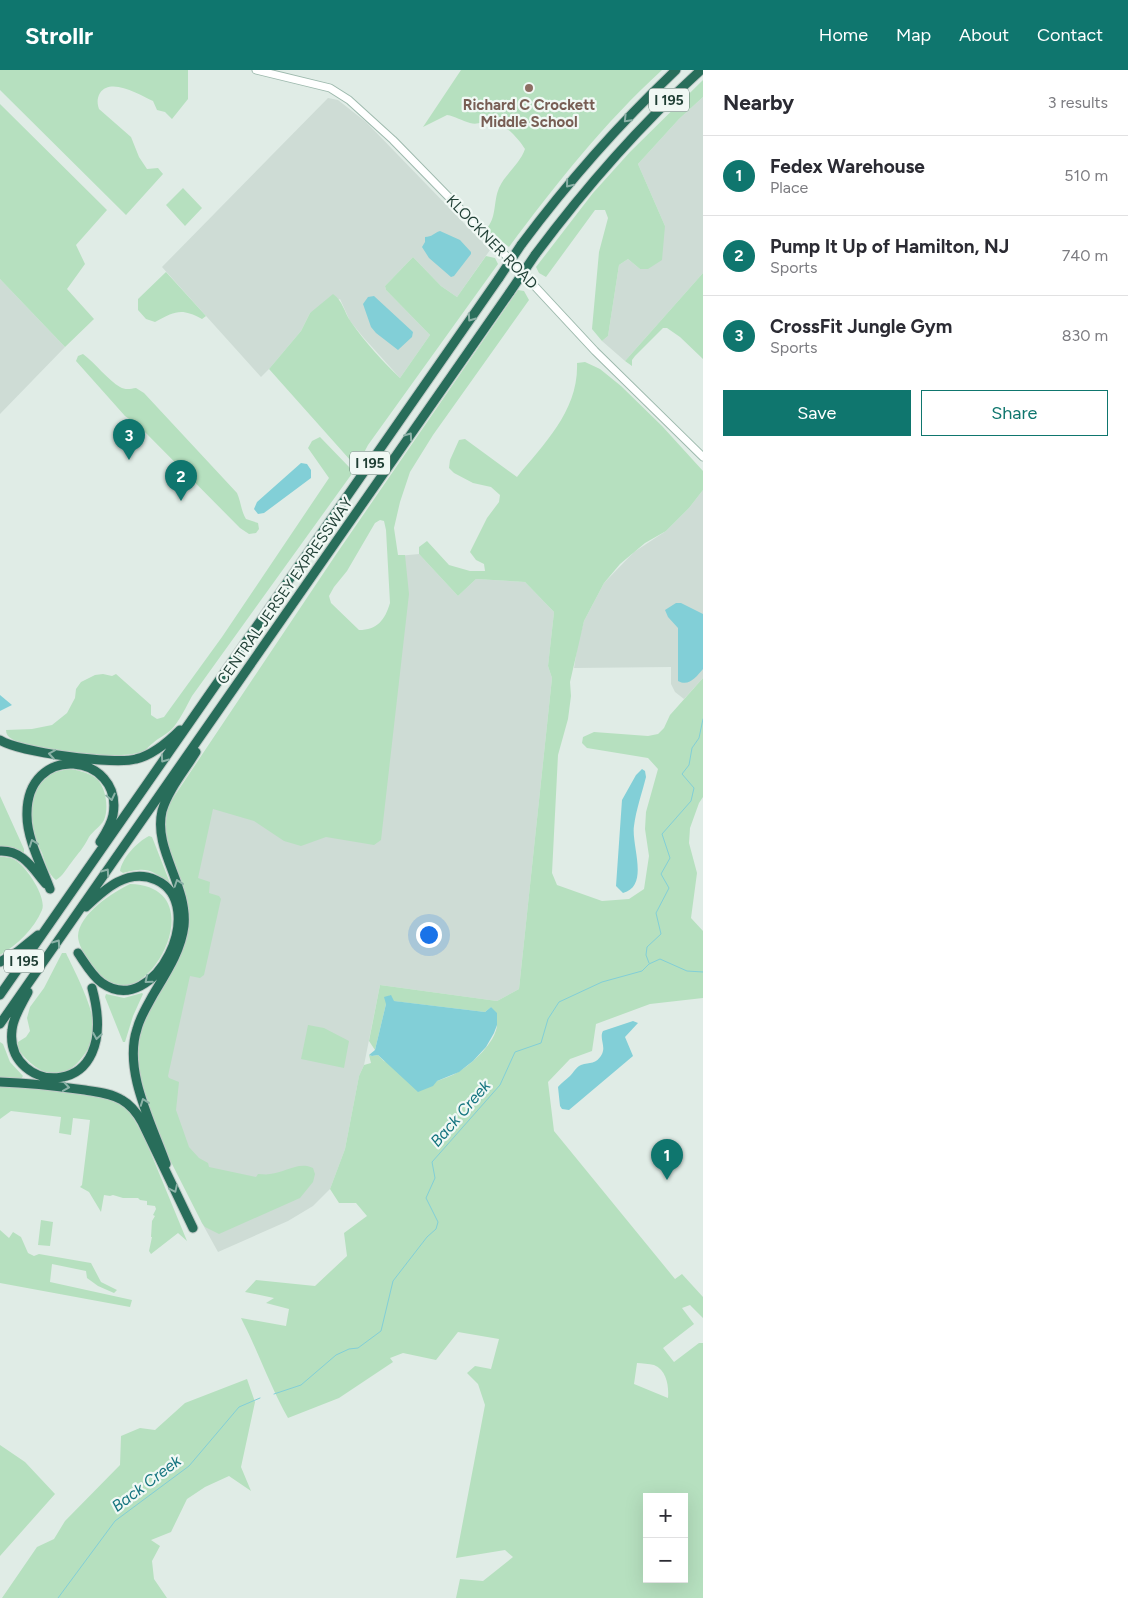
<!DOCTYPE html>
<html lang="en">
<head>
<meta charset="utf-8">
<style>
  body { margin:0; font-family:Figtree,sans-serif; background:#f7f7f7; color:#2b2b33 }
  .controls { position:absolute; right:15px; bottom:15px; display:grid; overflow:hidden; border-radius:0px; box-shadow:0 5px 20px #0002 }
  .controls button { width:45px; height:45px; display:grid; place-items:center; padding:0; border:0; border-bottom:1px solid #e1e1e2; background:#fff; color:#2b2b33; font:25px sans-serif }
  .you { position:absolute; left:428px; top:864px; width:18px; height:18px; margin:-12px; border:4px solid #fff; border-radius:50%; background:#1a73e8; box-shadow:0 0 0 8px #1a73e833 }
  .badge { display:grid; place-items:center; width:32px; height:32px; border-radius:50%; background:#0f766e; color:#fff; font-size:16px; font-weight:700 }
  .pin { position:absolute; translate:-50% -41px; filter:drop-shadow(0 1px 2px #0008) }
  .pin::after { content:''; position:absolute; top:26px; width:18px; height:15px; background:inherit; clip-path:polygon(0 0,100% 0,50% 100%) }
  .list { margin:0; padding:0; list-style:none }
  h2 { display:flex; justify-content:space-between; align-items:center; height:65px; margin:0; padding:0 20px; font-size:21px }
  h2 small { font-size:16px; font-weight:400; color:#7c7c81 }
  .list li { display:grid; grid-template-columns:32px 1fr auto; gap:15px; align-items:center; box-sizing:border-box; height:80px; padding:0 20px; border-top:1px solid #e1e1e2 }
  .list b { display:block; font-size:19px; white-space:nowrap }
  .list p { margin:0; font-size:16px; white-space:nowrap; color:#7c7c81 }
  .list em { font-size:16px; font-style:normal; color:#7c7c81 }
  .actions { display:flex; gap:10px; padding:15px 20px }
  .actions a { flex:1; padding:11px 0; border:1px solid #0f766e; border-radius:0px; text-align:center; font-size:18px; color:#0f766e }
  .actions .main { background:#0f766e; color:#fff }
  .map { position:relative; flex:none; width:703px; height:1528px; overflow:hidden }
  header { display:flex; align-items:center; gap:30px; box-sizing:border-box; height:70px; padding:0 25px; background:#0f766e; color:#fff }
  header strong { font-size:24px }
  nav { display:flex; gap:28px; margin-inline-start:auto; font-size:18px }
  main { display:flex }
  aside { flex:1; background:#fff }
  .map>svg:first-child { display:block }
</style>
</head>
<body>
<header>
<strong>Strollr</strong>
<nav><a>Home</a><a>Map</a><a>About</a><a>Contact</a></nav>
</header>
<main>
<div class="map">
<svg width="703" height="1528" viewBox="0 0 703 1528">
  <rect width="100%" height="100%" fill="#e0ece6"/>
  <path fill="#cedcd5" d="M 703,27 L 703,203 L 625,291 L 602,271 L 608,266 L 619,195 L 628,189 L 640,199 L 665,156 L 638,94 L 679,49 Z
    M 328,28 L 338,30 L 366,52 L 490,180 L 457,227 L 441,216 L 413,187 L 385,216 L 386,220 L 430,265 L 400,308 L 363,267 L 350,251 L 340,229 L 310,243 L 301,261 L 269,299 L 261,307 L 162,197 Z
    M 0,209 L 65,277 L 0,344 Z
    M 703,420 L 703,608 L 684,629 L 675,622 L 671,614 L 671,597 L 574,598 L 578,573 L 584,551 L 604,513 L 634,482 L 666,461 L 689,438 Z
    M 419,484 L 458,526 L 476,509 L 525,512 L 554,542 L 548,596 L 552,608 L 519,919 L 497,931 L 380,915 L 364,995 L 359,1006 L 345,1079 L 330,1119 L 313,1136 L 288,1151 L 218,1182 L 202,1153 L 153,951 L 196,879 L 191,798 L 211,723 L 376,764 L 398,486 Z"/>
  <path fill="#b6e0bf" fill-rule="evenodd" d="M 0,0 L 188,0 L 188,29 L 172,49 L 165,42 L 157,40 L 153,31 C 140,25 111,7 100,23 C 97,28 97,33 99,39 L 131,67 L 139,87 L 147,99 L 158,98 L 163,104 L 126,145 L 0,20 Z
    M 461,0 L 662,0 C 605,52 555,115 509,177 L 486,159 C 497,148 493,132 499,118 C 505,104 520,94 525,79 C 519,69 502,50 489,51 C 482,52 477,55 470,53 C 462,51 455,46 447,45 L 423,57 Z
    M 703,10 L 703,27 L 679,49 L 638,94 L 665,156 L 662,190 L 648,199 L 640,199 L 628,189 L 619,195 L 608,266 L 602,271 L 592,259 L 599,182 L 608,148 L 605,140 L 595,140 L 546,207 L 539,203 L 536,197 L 593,123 L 630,82 Z
    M 0,34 L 107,140 L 76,175 L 85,194 L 67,219 L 94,249 L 65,277 L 0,209 Z
    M 183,118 L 202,138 L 185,156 L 166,135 Z
    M 486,186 L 495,188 L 498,194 L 368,375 L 357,396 L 351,391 L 269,299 L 301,261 L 310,243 L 333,224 C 343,231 344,242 351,252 C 365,272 383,292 400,308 L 430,265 L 386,220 L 385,216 L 413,187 L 441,216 L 457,227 Z
    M 166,202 L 206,246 L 202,249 C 181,238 176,241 155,252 L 146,249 L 138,240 L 138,229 Z
    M 703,203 L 703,289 L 680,267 L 667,258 L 663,258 L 635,286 L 632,290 L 632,296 L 625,291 Z
    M 518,220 L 524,221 L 529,230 L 433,365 L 410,402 L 400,432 L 394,458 L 398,485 L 405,485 L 409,524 L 381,770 L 374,775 L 326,767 L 301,776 L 284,771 L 254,751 L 213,739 L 198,808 L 210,812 L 209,823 L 219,826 L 221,829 L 204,905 L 200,908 L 190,906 L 168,1006 L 169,1008 L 179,1012 L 176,1040 L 189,1077 L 199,1088 L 208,1093 L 209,1097 L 256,1107 L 258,1104 C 262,1104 266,1105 270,1104 C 285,1103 298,1091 313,1098 L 315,1104 L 313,1112 L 300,1128 L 219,1164 L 205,1157 L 202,1153 L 170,1090 L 138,1008 L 135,988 L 139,964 L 188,842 L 185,822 L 165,766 L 167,737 L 337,483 ZM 380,450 L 384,451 L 386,460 L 390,533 C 385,550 377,560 359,560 L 331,533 L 329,526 L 334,517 L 347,501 L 375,453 Z
    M 83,284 C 95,293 109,311 120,317 C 125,320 130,319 136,318 L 144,323 L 237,423 C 241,432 241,441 246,449 L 258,453 L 259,459 L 256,463 L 249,464 L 240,458 L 139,356 L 125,346 L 76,291 L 78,286 Z
    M 585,292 L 600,299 L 621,316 L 662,356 L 703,401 L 703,420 L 689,438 L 666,461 L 645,473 L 620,494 L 604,513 L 584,551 L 570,612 L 571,626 L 568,649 L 558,685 L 552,803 L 557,815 L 602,831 L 629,829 L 644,819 L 649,786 L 645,759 L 646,742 L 658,699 L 648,688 L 587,678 L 582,673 L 583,667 L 594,662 L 648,666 L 658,664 L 664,658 L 670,645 L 703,608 L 703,727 L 699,733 L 690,758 L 689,773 L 697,803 L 691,848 L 703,861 L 703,928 L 650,934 L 596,954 L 592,981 L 570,989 L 548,1012 L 554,1061 L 675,1209 L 682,1204 L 703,1227 L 703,1248 L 690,1235 L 682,1238 L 694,1254 L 663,1278 L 674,1292 L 699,1273 L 703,1273 L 703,1528 L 456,1528 L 460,1509 L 483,1511 L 513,1487 L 505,1480 L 456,1488 L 485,1335 L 478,1314 L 467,1303 L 475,1296 L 491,1299 L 499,1269 L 458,1262 L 436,1290 L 403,1283 L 390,1288 L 393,1292 L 339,1328 L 288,1348 C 270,1316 258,1281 241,1248 L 286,1256 L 289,1239 L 266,1233 L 274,1228 L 245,1222 L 256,1210 L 315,1216 L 347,1186 L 344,1163 L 367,1146 L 356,1133 L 339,1133 L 330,1119 L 345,1079 L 359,1006 L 364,995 L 371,993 L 369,985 L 372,986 L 378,985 L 384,991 L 437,1011 C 444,1008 452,1006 458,1002 C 472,994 496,972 497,955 C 497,950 493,942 491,937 L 485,942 L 393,931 L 390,925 L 386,934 L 375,980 L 369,971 L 380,915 L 497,931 L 519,919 L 552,608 L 548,596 L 554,542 L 525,512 L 476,509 L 458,526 L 419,484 L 419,477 L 427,471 L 449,495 L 470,501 L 485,501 L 484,494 L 476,490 L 470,482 L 487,448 L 499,432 L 500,425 L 491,417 L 473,413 L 454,403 L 449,398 L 450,390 L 459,370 L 465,369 L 517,407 C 544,374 579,340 577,293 ZM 637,1293 C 642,1293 649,1294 654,1295 C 667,1300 669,1317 668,1328 L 634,1314 ZM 647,1427 L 684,1427 L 684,1509 L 647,1509 Z
    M 320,367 L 351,399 L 351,405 L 192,626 C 186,637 180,650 172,659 C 166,665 158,668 153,673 C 150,675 147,679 144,681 C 123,691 32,682 12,669 C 8,667 6,664 6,660 L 32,659 L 52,655 L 67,643 L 75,628 L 76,619 L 81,612 L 95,605 L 103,604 L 112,606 L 116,604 L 151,635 L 151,645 L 157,649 L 164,647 L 222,567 L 329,408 L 308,378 L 312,371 Z
    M 71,699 C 80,701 90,703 97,709 C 106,718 109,738 104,750 C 101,756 93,761 89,767 C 83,779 79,782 71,793 C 66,799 63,806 56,810 C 48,804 45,792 42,783 C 38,775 34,766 31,758 C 30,750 30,742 32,734 C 36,711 47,701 71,699 Z
    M 0,726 L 24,779 L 24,783 C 15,783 9,776 0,776 Z
    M 149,766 L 152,767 L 154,772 L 170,813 L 169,813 C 150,799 147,797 123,803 L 120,801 C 122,788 137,772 149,766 Z
    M 0,787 C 6,787 10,787 15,790 C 26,796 47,827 42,840 C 34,859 17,875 0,885 Z
    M 130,814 C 213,816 153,935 111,914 C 97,906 96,904 88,890 C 84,884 78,874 78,866 C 79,844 113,822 130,814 Z
    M 62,883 L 66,883 C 75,902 94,938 94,959 C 93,971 88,981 80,990 C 58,1016 34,1001 18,979 L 18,972 L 26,967 L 30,961 L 27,948 L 30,937 L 44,918 Z
    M 142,923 L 143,924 L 133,946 L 125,972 L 123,972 L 105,927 L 106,924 L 124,928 Z
    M 308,955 L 324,958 L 349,971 L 344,998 L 301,989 Z
    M 0,972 L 3,974 L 10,992 L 23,1006 L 21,1009 L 0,1007 Z
    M 0,1015 L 66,1020 L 115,1030 L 129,1040 L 145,1069 L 187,1171 L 178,1163 L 151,1184 L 149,1181 L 152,1167 L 151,1167 L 152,1151 L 155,1146 L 153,1145 L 156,1139 L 155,1136 L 147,1135 L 147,1131 L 140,1130 L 138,1128 L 123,1128 L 113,1125 L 110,1126 L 104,1125 L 101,1142 L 89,1122 L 80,1117 L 82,1115 L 90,1050 L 73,1048 L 71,1065 L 59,1063 L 61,1047 L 11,1041 L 0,1049 Z
    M 41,1150 L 53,1152 L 50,1176 L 38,1175 Z
    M 0,1160 L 9,1168 L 13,1162 L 21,1167 L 28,1183 L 34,1186 L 39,1184 L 91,1193 L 101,1212 L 117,1220 L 114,1223 L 98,1216 L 87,1208 L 86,1201 L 52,1194 L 50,1212 L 132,1230 L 130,1237 L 0,1213 Z
    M 247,1309 L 255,1332 L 241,1397 L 251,1421 L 229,1406 L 205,1417 L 187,1429 L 171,1462 L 151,1470 L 160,1476 L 152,1491 L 154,1509 L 167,1528 L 2,1528 L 37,1477 L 54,1469 L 65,1451 L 120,1395 L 121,1366 L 140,1358 L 155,1360 L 185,1333 Z
    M 0,1375 L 25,1392 L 55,1424 L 0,1486 Z"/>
  <path fill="#82cfd7" d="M 440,161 L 460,170 L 471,182 L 471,184 L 454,206 L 451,207 L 429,188 L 422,177 L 425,172 L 425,167 C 432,167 434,163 440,161 Z
    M 374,226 L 413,262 L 412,267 L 398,280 L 376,263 L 371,257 L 363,234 L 368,227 Z
    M 301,393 L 307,394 L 311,400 L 311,408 L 264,443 L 258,444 L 254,439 L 257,432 Z
    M 676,533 L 681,533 L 703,544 L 703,599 C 696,607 689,617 678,611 L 678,558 L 668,547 L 665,540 Z
    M 0,625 L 12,635 L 0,641 Z
    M 642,699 L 645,701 L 646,707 C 642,723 636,740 634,756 C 631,775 650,816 623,823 L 616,816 L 622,730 L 636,705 Z
    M 391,925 L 394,931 L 485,942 L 491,937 L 497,943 L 497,955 L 494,963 L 486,977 L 473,991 L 459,1002 L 437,1011 L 433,1016 L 418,1022 L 378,985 L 372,986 L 369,985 L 375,980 L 386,934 L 384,927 Z
    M 633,951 L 638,953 L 625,967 L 633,986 L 569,1040 L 562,1039 L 560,1036 L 558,1017 C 561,1013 566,1010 570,1006 C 573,1003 577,996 581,995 C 590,992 596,995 602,984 C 606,976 599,968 603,961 Z"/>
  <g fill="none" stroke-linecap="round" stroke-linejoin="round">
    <path stroke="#82cfd7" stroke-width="1" d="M 649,893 L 646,885 L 647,877 L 661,864 L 656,843 L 669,818 L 661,804 L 670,788 L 662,764 L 691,731 L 694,718 L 682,704 L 689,695 L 692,678 L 699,668 L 703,649
      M 274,1324 L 301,1315 L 336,1285 L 349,1279 L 358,1278 L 381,1261 L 393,1211 L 427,1167 L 436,1159 L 438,1152 L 426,1128 L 435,1108 L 432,1092 L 500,1015 L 515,982 L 541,973 L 548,949 L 559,932 L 602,912 L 642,901 L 649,894 L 660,889 L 687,901 L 703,902
      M 58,1528 L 115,1451 L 189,1396 L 239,1337 L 260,1328"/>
    <g stroke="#9db9ad" stroke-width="9">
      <path id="secondary" d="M 256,0 L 330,18 L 349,30 L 393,70 L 516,196 L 595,281 L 703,387"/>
    </g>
    <g stroke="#c0c9c6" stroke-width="11">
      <path id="highway" d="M 521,175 C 568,112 619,54 676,0
        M 535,185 C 585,118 639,56 701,0
        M 0,670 C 18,682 115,695 136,689 C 153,685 168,672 180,660
        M 0,781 C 23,780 33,799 46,814
        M 50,819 C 42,797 27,769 27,746 C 25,671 124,683 113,745 C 111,755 105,764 100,772
        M 78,883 C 85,893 92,906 102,913 C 155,950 210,834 156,810 C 128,797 104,820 86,837
        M 0,892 L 17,882 L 38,865
        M 28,922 C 22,934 13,947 12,960 C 4,1025 124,1035 92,918
        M 0,925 L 499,208
        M 0,954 L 510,222
        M 0,1012 C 29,1013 56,1016 85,1020 C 97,1022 111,1023 122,1030 C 131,1035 137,1043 142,1052 L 193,1158
        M 166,1094 C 152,1054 123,1001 137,959 C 140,947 147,936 153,925 C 166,903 181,881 184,856 C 188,815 153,780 162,741 C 168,720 185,700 196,682"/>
    </g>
    <use href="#secondary" stroke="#fff" stroke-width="7"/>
    <use href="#highway" stroke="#286d5a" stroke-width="9"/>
    <g stroke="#c0c9c6" stroke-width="11" stroke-linecap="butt">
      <path id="highway-bridge" d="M 499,208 L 521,175
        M 510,222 L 535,185"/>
    </g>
    <use href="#highway-bridge" stroke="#286d5a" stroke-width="9"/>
  </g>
  <defs><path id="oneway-chevron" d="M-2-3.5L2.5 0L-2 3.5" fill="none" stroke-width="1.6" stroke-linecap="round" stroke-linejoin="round" transform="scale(1.25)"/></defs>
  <g stroke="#8cb2a7">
    <use href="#oneway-chevron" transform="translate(627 49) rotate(134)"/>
    <use href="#oneway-chevron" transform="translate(569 114) rotate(129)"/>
    <use href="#oneway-chevron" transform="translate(471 248) rotate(125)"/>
    <use href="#oneway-chevron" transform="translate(409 366) rotate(-55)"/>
    <use href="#oneway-chevron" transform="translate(52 684) rotate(-171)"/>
    <use href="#oneway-chevron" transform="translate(164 689) rotate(125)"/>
    <use href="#oneway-chevron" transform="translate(111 727) rotate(77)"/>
    <use href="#oneway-chevron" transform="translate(33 773) rotate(-110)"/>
    <use href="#oneway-chevron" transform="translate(106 802) rotate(-55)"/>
    <use href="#oneway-chevron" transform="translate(178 813) rotate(-109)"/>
    <use href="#oneway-chevron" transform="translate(57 873) rotate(-55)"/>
    <use href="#oneway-chevron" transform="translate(148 910) rotate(140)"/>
    <use href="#oneway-chevron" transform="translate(97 966) rotate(99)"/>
    <use href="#oneway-chevron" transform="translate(66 1017) rotate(8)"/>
    <use href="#oneway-chevron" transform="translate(144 1032) rotate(-110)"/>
    <use href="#oneway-chevron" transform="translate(174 1119) rotate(65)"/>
  </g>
  <circle fill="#8d6e63" stroke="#f0f8f4" stroke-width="2" cx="529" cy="18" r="5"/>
  <g text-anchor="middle" stroke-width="4.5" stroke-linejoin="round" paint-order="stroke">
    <g fill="#f0f8f4" stroke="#5e766e" stroke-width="1">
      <rect x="649" y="18.5" width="40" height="23" rx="4"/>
      <rect x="350" y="381.5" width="40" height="23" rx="4"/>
      <rect x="4" y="879.5" width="40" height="23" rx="4"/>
    </g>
    <g font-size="14" font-weight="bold" fill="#1f3e34">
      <text x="669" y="35">I 195</text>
      <text x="370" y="398">I 195</text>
      <text x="24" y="896">I 195</text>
    </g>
    <g font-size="15" font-weight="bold" fill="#785e54" stroke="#f0f8f4">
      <text x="529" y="40">Richard C Crockett<tspan x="529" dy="17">Middle School</tspan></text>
    </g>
    <g font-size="15" fill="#1f3e34" stroke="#f0f8f4">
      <text transform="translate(492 172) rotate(46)" y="5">KLOCKNER ROAD</text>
      <text transform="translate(285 521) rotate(-55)" y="5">CENTRAL JERSEY EXPRESSWAY</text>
    </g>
    <g font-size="16" font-style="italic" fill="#14747f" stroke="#f0f8f4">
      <text transform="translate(460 1043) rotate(-49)" y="6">Back Creek</text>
      <text transform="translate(146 1413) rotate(-37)" y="6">Back Creek</text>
    </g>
  </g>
</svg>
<div class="controls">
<button>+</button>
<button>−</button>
</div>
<div class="you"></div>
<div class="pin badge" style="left:667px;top:1110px">1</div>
<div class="pin badge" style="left:181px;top:431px">2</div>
<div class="pin badge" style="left:129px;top:390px">3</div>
</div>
<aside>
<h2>Nearby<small>3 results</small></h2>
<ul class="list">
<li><span class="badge">1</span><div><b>Fedex Warehouse</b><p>Place</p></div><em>510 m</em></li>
<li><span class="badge">2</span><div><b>Pump It Up of Hamilton, NJ</b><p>Sports</p></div><em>740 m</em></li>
<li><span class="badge">3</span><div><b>CrossFit Jungle Gym</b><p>Sports</p></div><em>830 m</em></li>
</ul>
<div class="actions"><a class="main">Save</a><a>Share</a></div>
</aside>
</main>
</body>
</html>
